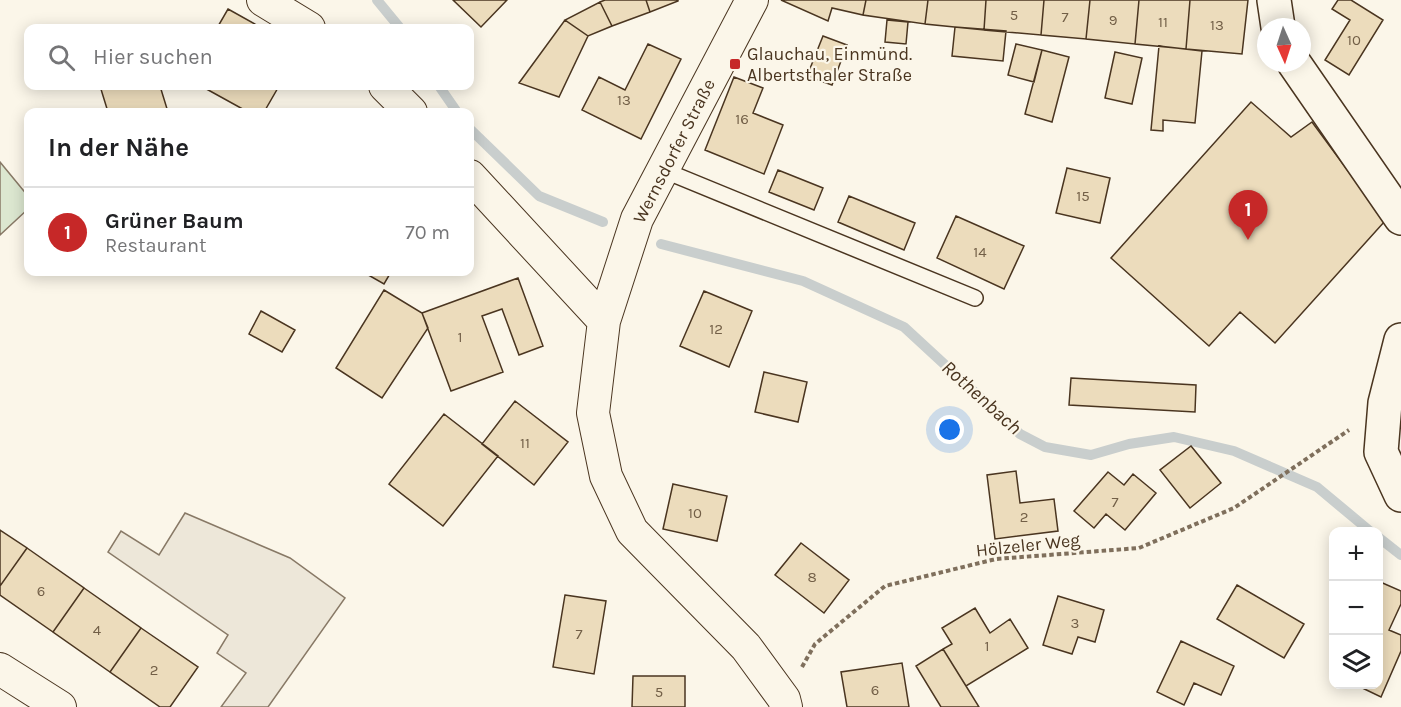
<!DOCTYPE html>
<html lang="de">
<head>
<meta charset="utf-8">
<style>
  body { margin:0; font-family:Karla,sans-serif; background:#f6f6f6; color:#202124 }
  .controls { position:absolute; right:18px; bottom:18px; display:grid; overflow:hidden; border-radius:12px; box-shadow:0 3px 15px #0003 }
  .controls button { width:54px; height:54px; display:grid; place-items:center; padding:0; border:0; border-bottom:2px solid #e0e0e0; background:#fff; color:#202124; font:30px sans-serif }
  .compass { position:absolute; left:1257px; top:18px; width:54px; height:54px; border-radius:50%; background:#fff; box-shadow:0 3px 15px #0003; rotate:177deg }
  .you { position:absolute; left:950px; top:430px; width:21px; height:21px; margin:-15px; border:4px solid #fff; border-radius:50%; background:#1a73e8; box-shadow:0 0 0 9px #1a73e833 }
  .badge { display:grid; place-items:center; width:39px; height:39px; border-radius:50%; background:#c62828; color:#fff; font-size:20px; font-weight:700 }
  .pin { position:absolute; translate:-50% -50px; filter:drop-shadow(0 2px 3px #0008) }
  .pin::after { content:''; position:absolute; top:32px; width:21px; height:18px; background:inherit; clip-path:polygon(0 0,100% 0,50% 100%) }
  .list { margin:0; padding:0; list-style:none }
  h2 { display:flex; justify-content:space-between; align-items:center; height:78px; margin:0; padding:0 24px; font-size:26px }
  h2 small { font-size:20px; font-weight:400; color:#757577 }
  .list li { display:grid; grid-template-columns:39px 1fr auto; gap:18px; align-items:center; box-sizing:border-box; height:90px; padding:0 24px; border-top:2px solid #e0e0e0 }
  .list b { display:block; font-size:22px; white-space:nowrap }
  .list p { margin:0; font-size:20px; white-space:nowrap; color:#757577 }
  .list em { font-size:20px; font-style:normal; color:#757577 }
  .icon { flex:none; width:33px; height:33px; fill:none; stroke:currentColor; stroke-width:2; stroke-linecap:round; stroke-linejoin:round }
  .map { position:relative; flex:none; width:1401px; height:707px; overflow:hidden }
  .search { position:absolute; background:#fff; box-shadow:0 3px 15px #0003; left:24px; top:24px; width:450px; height:66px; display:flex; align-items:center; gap:15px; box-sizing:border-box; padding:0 21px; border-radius:12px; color:#757577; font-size:22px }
  .panel { position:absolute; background:#fff; box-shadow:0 3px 15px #0003; left:24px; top:108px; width:450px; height:168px; border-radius:12px }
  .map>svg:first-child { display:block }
</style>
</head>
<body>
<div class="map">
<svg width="1401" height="707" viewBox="0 0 1401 707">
  <rect width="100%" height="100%" fill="#fbf6e9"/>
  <path fill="#dce7d0" stroke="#887966" stroke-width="1.5" d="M 0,162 L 28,196 L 28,209 L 0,235 Z"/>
  <path fill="#ede7d9" stroke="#887966" stroke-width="1.5" d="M 185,513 L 290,558 L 345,598 L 268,707 L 221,707 L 246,673 L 217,653 L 228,635 L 108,552 L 121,531 L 159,555 Z"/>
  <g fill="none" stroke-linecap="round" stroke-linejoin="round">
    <path stroke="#c9cecd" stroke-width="10" d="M 377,0 L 400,28
      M 439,86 L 457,112
      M 470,129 L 539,196 L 603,222
      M 661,244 L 803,281 L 904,327 L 1020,434 L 1045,447 L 1091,455 L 1129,444 L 1174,437 L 1234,451 L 1317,487 L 1371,532
      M 1378,537 L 1401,555"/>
  </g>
  <path fill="#ecdcbc" stroke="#4a3520" stroke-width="1.5" d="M 453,0 L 507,0 L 481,27 Z
    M 605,0 L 646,0 L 650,12 L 612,26 L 600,2 Z
    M 646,0 L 678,0 L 678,1 L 650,12 Z
    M 781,0 L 866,0 L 863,15 L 832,8 L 828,21 Z
    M 866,0 L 928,0 L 925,24 L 863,15 Z
    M 928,0 L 986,0 L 984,30 L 925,24 Z
    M 986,0 L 1044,0 L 1041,35 L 984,30 Z
    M 1044,0 L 1090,0 L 1086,39 L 1041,35 Z
    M 1090,0 L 1139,0 L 1135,44 L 1086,39 Z
    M 1139,0 L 1190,0 L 1186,49 L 1135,44 Z
    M 1190,0 L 1248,0 L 1242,54 L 1186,49 Z
    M 1338,0 L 1351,0 L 1383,20 L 1349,75 L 1325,60 L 1350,20 L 1332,9 Z
    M 600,2 L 612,26 L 588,36 L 565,20 Z
    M 228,9 L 262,28 L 217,28 Z
    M 565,20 L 588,36 L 559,97 L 519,83 Z
    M 887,20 L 908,22 L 906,44 L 885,42 Z
    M 955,27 L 1006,31 L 1003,61 L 952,56 Z
    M 823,36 L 847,45 L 832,85 L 807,76 Z
    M 648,44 L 681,59 L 641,139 L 582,110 L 599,77 L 625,90 Z
    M 1016,44 L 1042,50 L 1034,82 L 1008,75 Z
    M 1159,46 L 1202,51 L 1195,123 L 1163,120 L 1163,131 L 1151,130 Z
    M 1042,50 L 1069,57 L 1052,122 L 1025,114 Z
    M 1115,52 L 1142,58 L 1132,104 L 1105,98 Z
    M 734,77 L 763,88 L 753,113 L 783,125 L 764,174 L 705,150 Z
    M 100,86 L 160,86 L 168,112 L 108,112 Z
    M 201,86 L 279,86 L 264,112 L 248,112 Z
    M 1251,102 L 1291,137 L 1312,122 L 1385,221 L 1275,343 L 1240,312 L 1209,346 L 1111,258 Z
    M 1067,168 L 1110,178 L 1100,223 L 1056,213 Z
    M 778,170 L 823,188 L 814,210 L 769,192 Z
    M 849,196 L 915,223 L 904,250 L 838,222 Z
    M 956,216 L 1024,246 L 1004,289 L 937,258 Z
    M 363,272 L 391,272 L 384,284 Z
    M 518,278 L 543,346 L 519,355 L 502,309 L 482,316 L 503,372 L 451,391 L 422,313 Z
    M 384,290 L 422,313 L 428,328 L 382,398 L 336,368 Z
    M 704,291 L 752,311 L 729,367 L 680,346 Z
    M 261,311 L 295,330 L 282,352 L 249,334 Z
    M 764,372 L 807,382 L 798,422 L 755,412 Z
    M 1071,378 L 1196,385 L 1195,412 L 1069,405 Z
    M 515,401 L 568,442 L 534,485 L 482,444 Z
    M 444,414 L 498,456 L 443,526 L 389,484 Z
    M 1191,446 L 1221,483 L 1190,508 L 1160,470 Z
    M 1016,471 L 1020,503 L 1054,499 L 1058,531 L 995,539 L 987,475 Z
    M 1108,472 L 1124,485 L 1133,474 L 1156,493 L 1125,530 L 1106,514 L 1094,528 L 1074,511 Z
    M 673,484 L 727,496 L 717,541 L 663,529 Z
    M 0,530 L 27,548 L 0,586 Z
    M 801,543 L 849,580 L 824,613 L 775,575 Z
    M 27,548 L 84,588 L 53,632 L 0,595 L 0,586 Z
    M 1378,581 L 1401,591 L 1401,604 L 1389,630 L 1401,635 L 1401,651 L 1381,697 L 1354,684 L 1378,684 Z
    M 1237,585 L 1304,624 L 1284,658 L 1217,619 Z
    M 84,588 L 141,628 L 110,672 L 53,632 Z
    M 565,595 L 606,601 L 594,674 L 553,667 Z
    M 1058,596 L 1104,610 L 1095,642 L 1078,637 L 1072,654 L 1043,645 Z
    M 975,608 L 990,633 L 1010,619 L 1028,648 L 966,686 L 943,649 L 952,644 L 942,628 Z
    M 141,628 L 198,667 L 170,707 L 160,707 L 110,672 Z
    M 1181,641 L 1234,666 L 1221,695 L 1194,683 L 1184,705 L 1157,692 Z
    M 943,649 L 966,686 L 979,707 L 941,707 L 916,666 Z
    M 902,663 L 909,707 L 847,707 L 841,672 Z
    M 633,676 L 685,676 L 685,707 L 632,707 Z"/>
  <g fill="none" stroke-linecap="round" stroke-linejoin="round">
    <g stroke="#4a3520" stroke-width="18">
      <path id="service" d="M 663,170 L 975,298"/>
    </g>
    <g stroke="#4a3520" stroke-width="34">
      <path id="minor" d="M 263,0 L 309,28
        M 752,0 L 637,219 L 604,321 L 593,413 L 606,476 L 632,531 L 746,647 L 784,699 L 786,707
        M 385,86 L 411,112
        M 470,176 L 604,321
        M 0,669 L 60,707"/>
    </g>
    <g stroke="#4a3520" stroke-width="36">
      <path id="tertiary" d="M 1274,0 L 1278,27
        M 1294,63 L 1401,218
        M 1401,340 L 1385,403 L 1381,452 L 1401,495"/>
    </g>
    <path stroke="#7f6f5c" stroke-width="4" stroke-dasharray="4.5 3" stroke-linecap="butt" d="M 802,667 L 815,644 L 885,586 L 996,559 L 1139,548 L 1234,508 L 1349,430"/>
    <use href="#service" stroke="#fbf6e9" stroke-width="15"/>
    <use href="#minor" stroke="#fbf6e9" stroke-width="32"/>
    <use href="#tertiary" stroke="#fbf6e9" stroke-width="33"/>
  </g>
  <rect fill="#c62828" stroke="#fbf6e9" stroke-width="2" x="729" y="58" width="12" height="12" rx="3"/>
  <g text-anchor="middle" stroke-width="4.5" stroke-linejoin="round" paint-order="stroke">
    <g font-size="15" fill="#725f47">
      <text x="1014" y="20">5</text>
      <text x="1065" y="22">7</text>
      <text x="1113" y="25">9</text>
      <text x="1163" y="27">11</text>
      <text x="1217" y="30">13</text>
      <text x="1354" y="45">10</text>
      <text x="624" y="105">13</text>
      <text x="742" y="124">16</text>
      <text x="1083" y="201">15</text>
      <text x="980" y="257">14</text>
      <text x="716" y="334">12</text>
      <text x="460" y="342">1</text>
      <text x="525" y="448">11</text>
      <text x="1115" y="507">7</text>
      <text x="695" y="518">10</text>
      <text x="1024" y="522">2</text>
      <text x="812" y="582">8</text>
      <text x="41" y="596">6</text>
      <text x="1075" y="628">3</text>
      <text x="97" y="635">4</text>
      <text x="579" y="639">7</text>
      <text x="987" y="651">1</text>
      <text x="154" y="675">2</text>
      <text x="875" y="695">6</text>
      <text x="659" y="697">5</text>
    </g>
    <g font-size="18" fill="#4a3520" stroke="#fbf6e9" text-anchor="start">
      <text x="747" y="60">Glauchau, Einmünd.<tspan x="747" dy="21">Albertsthaler Straße</tspan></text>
    </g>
    <g font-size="18" fill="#4a3520" stroke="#fbf6e9">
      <text transform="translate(674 151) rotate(-63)" y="6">Wernsdorfer Straße</text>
      <text transform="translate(1028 545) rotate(-6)" y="6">Hölzeler Weg</text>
    </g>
    <g font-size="20" font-style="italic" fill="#4a3520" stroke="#fbf6e9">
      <text transform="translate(982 397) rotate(42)" y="7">Rothenbach</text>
    </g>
  </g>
</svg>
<div class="controls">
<button>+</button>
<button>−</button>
<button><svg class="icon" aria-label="layers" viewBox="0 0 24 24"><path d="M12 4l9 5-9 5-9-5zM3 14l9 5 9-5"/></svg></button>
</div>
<svg class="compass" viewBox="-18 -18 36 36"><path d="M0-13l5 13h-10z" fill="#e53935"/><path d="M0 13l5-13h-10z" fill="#757577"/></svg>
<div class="you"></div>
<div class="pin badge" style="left:1248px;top:240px">1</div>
<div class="search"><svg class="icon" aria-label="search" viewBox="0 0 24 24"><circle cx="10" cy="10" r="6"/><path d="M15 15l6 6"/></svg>Hier suchen</div>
<section class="panel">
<h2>In der Nähe<small></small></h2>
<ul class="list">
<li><span class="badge">1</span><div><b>Grüner Baum</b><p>Restaurant</p></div><em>70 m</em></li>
</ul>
</section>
</div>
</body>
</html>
